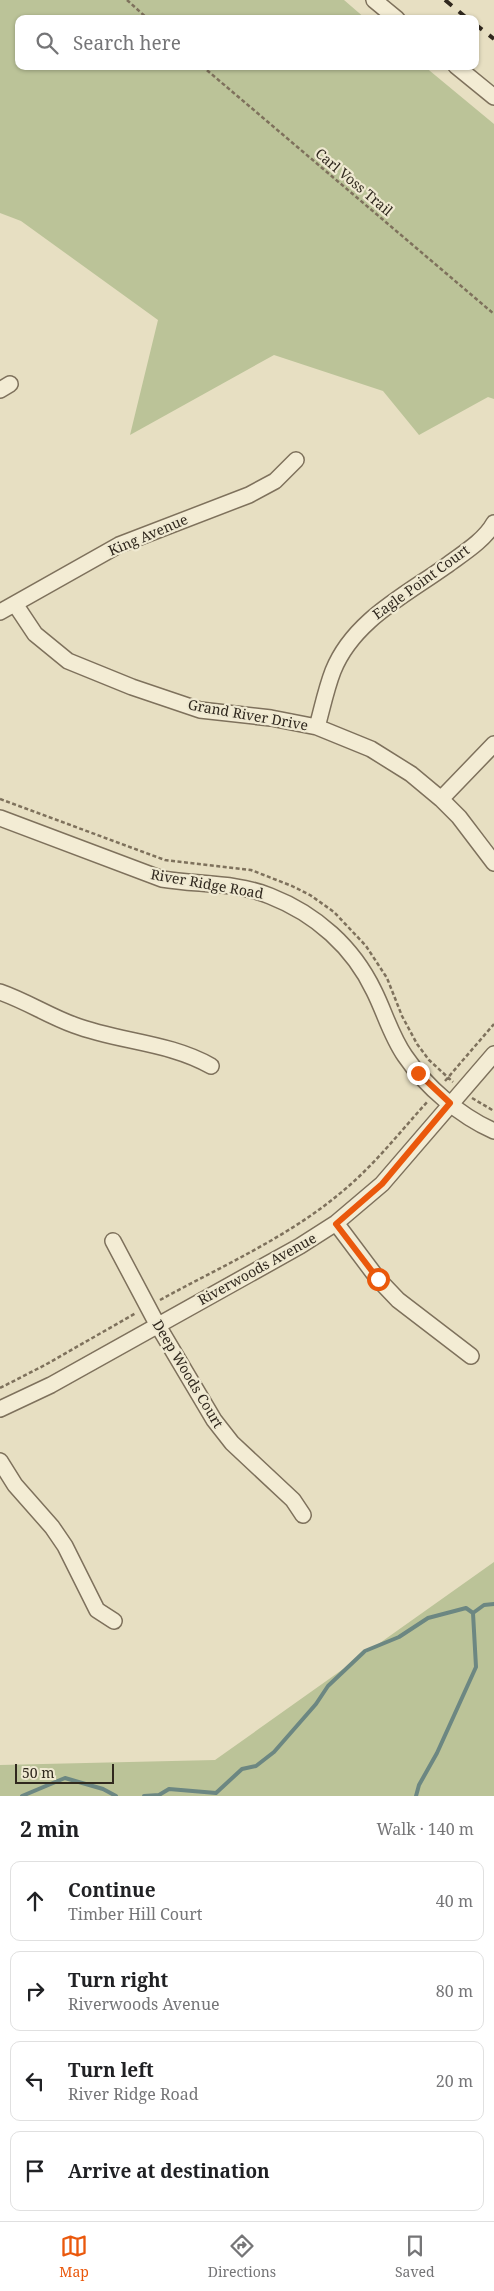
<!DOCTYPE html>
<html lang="en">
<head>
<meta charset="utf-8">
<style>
  body { margin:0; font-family:"Noto Serif",serif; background:#f2f2f2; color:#202124 }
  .scale { position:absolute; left:15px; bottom:12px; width:99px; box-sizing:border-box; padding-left:5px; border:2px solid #30281e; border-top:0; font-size:14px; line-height:18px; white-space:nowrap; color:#30281e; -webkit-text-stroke:4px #efe9d1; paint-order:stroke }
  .stop { position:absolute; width:15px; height:15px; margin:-11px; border:4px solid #ea580c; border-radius:50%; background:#fff }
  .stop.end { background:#ea580c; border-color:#fff; box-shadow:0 1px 5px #0008 }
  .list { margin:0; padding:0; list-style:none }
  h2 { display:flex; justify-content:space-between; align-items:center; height:65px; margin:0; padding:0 20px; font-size:21px }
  h2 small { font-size:16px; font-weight:400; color:#757577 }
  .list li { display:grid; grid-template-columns:32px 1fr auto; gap:15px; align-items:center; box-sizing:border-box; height:80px; margin:0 10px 10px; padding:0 10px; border:1px solid #e0e0e0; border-radius:10px }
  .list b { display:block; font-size:19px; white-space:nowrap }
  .list p { margin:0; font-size:16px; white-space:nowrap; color:#757577 }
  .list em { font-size:16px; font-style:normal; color:#757577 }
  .icon { flex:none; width:28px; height:28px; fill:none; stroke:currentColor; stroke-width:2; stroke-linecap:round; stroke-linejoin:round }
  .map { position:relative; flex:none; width:494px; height:1796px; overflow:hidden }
  .search { position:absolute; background:#fff; box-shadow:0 1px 4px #0004; left:15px; right:15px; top:15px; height:55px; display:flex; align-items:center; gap:12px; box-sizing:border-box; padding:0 18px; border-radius:10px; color:#757577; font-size:19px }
  .sheet { height:425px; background:#fff }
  nav { display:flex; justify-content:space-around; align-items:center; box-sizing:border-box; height:70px; border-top:1px solid #e0e0e0; background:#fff; font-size:14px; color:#757577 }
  nav a { display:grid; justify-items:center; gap:2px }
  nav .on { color:#ea580c }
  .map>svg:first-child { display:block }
</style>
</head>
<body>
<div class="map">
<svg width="494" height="1796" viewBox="0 0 494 1796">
  <rect width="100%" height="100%" fill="#e7dfc2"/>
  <path fill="#bbc398" d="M 0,0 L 344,0 L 366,19 L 19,19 L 19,66 L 424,66 L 494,124 L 494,399 L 488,397 L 419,435 L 383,391 L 274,355 L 130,435 L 158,320 L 21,221 L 0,213 Z
    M 494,1562 L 494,1796 L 0,1796 L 0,1765 L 215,1760 Z"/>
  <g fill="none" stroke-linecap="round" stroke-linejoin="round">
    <path stroke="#6c8782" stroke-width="4" d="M 473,1613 L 484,1605 L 494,1604
      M 22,1796 L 65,1778 L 103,1789 L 116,1796
      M 144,1796 L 159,1795 L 169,1789 L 216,1793 L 242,1769 L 256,1766 L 274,1752 L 316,1704 L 328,1686 L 365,1651 L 399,1637 L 428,1618 L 466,1608 L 473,1613
      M 416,1796 L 419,1785 L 437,1753 L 476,1667 L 473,1613"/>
    <g stroke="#7e715c" stroke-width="18">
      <path id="street" d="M 374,0 L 397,19
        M 456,66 L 494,97
        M 0,390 L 10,384
        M 15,604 L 35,634 L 68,661 L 132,687 L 200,710 L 271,718 L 317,727 L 371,749 L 411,774 L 441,799 L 459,817 L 494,863
        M 0,612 L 119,545 L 249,495 L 275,481 L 296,460
        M 317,727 C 322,709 326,689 333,671 C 353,621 404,596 446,566 C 462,554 484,541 494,523
        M 441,799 L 494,744
        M 0,818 L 162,879 C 198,885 236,882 270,896 C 316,914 353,947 374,991 C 385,1013 391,1036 405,1056 C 426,1087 460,1116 494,1131
        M 0,992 C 26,1001 49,1016 74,1025 C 119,1042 169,1042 211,1066
        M 336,1223 L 378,1279 L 398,1300 L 471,1356
        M 113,1241 L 157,1324 L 214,1420 L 232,1443 L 293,1500 L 303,1515
        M 0,1409 L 51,1385 L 300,1246 L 336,1223 L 382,1184 L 494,1054
        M 0,1461 L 15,1485 L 52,1527 L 65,1546 L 97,1610 L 114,1621"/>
    </g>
    <path stroke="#7e715c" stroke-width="2.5" stroke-dasharray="4 2.5" stroke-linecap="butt" d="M 127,0 L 148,19
      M 202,66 L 494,314
      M 0,799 L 165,860 L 251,870 L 292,886 L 310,895 L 334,912 L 366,946 L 387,978 L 402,1016 L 417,1044 L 429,1060 L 453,1082
      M 445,1081 L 494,1024
      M 472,1098 L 494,1111
      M 160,1300 C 220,1267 286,1238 338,1195 C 372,1168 399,1133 428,1101
      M 0,1388 L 45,1365 L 136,1313"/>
    <use href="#street" stroke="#f3ecd4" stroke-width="15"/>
    <path stroke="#30281e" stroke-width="4" stroke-dasharray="9 9" stroke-linecap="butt" d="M 445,0 L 468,19
      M 475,24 L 494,39"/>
  </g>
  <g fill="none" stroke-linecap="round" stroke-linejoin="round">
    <path stroke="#ea580c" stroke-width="6" d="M 378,1279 L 336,1224 L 382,1184 L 450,1103 L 418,1073"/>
  </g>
  <g text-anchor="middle" stroke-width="4.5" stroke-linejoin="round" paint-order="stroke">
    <g font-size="14" fill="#30281e" stroke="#efe9d1">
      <text transform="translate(354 182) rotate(40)" y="5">Carl Voss Trail</text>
      <text transform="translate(148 535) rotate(-23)" y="5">King Avenue</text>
      <text transform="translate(421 582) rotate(-36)" y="5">Eagle Point Court</text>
      <text transform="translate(248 715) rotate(10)" y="5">Grand River Drive</text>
      <text transform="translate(207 884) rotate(10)" y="5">River Ridge Road</text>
      <text transform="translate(257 1269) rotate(-29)" y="5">Riverwoods Avenue</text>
      <text transform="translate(188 1374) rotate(59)" y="5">Deep Woods Court</text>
    </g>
  </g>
</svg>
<div class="scale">50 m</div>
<div class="stop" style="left:378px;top:1279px"></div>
<div class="stop end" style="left:418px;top:1073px"></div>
<div class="search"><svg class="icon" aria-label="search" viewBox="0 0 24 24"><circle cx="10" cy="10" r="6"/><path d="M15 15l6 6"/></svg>Search here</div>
</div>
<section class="sheet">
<h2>2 min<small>Walk · 140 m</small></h2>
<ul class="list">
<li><svg class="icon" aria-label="ahead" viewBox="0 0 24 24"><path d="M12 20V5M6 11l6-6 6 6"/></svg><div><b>Continue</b><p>Timber Hill Court</p></div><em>40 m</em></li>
<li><svg class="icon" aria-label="right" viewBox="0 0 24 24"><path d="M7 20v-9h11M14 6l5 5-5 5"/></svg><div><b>Turn right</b><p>Riverwoods Avenue</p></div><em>80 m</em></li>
<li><svg class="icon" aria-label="left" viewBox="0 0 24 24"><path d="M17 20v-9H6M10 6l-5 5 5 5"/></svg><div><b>Turn left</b><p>River Ridge Road</p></div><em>20 m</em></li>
<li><svg class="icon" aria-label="arrive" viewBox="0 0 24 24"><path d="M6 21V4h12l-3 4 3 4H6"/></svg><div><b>Arrive at destination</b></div></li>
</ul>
</section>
<nav>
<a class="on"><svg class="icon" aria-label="map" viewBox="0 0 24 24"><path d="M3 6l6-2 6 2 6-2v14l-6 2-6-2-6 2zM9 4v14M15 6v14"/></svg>Map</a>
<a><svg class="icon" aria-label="directions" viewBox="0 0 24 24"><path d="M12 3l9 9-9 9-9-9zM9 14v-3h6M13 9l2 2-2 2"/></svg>Directions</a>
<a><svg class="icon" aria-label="saved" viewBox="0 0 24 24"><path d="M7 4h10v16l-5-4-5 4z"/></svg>Saved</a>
</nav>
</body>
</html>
